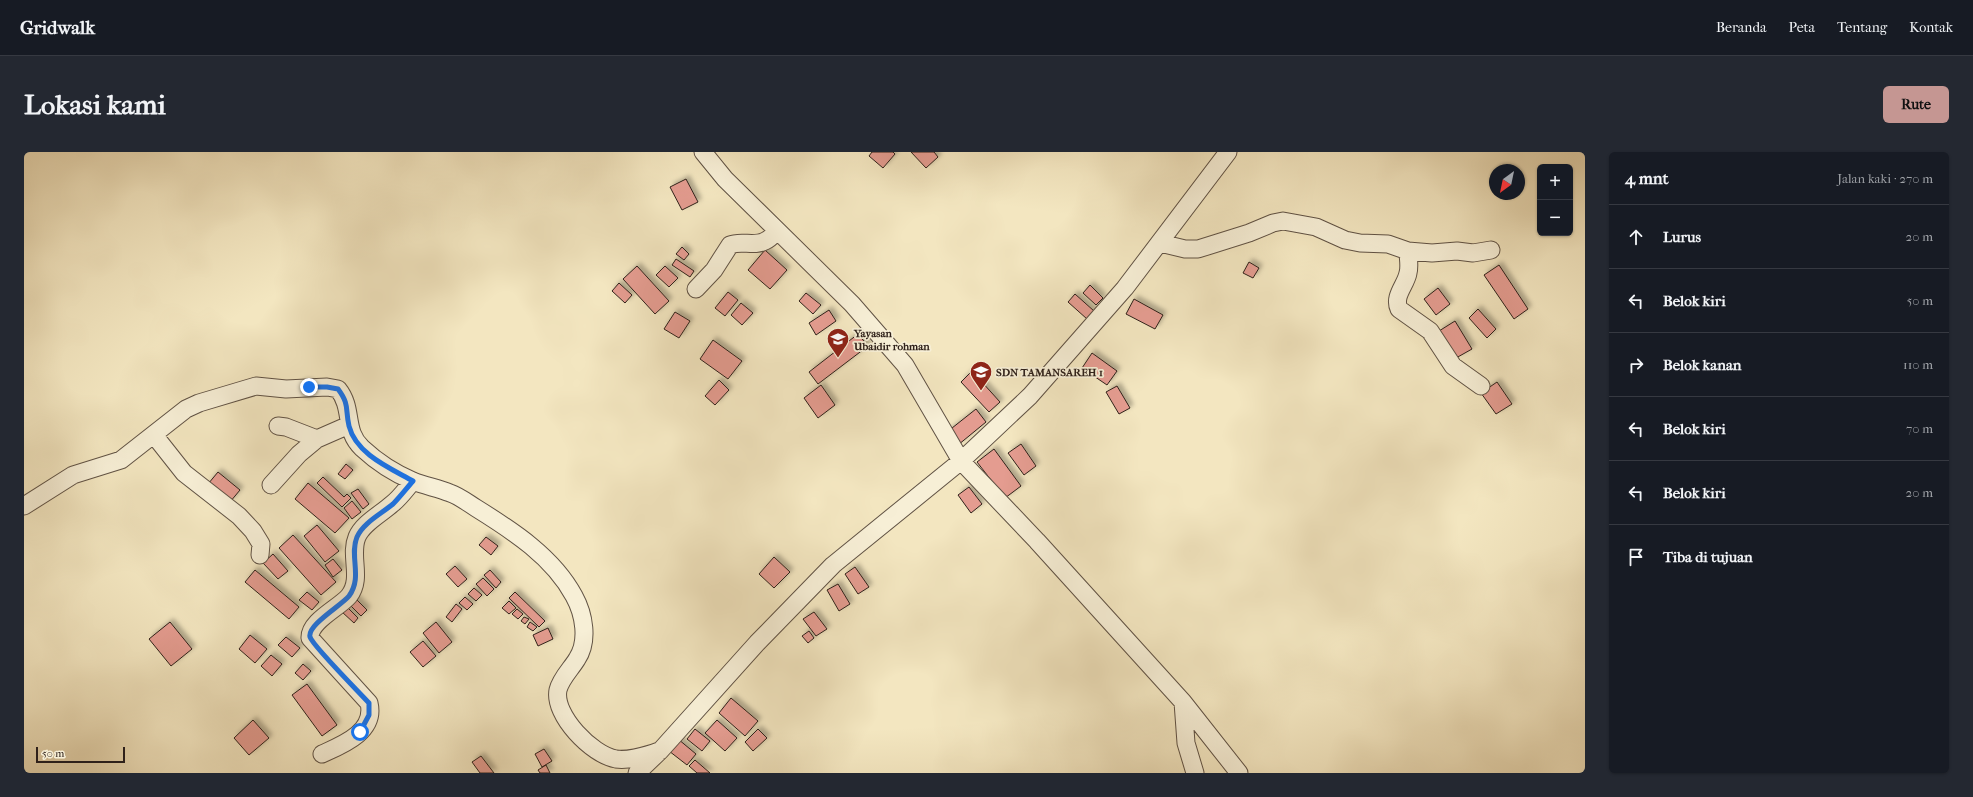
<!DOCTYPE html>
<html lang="id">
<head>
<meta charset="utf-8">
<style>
  body { margin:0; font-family:"IM FELL French Canon",serif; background:#242831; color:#f1f3f6 }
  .controls { position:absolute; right:12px; top:12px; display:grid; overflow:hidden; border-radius:6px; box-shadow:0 1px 3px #0004 }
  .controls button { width:36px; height:36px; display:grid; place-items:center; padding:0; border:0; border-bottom:1px solid #363941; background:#171b24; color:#f1f3f6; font:20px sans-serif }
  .compass { position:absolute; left:1465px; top:12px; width:36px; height:36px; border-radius:50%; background:#171b24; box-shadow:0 1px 3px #0004; rotate:213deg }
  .scale { position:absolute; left:12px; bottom:10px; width:89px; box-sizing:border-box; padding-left:4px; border:2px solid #2f211a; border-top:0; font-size:11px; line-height:14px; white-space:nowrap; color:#2f211a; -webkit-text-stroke:3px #f7efd6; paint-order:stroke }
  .stop { position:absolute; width:12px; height:12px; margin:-9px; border:3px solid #1a73e8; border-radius:50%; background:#fff }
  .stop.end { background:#1a73e8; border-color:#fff; box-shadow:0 1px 4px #0008 }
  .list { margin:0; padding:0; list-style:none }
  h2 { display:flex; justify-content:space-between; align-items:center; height:52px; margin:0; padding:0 16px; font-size:17px }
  h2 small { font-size:13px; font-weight:400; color:#9ea1a6 }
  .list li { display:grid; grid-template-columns:26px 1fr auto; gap:12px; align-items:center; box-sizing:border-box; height:64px; padding:0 16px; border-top:1px solid #363941 }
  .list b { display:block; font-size:15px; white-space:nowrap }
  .list em { font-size:13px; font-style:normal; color:#9ea1a6 }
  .icon { flex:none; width:22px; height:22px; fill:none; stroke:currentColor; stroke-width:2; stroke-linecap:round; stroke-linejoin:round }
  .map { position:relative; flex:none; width:1561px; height:621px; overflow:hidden; border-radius:6px }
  header { display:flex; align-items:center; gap:24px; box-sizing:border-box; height:56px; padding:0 20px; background:#171b24; border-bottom:1px solid #363941 }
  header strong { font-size:19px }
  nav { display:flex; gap:22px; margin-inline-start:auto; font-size:14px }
  .intro { display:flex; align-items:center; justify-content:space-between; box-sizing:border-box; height:96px; padding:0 24px }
  h1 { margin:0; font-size:28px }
  .button { padding:10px 18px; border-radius:6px; background:#c59692; color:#111; font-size:14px; font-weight:700 }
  main { display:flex; gap:24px; padding:0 24px }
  aside { flex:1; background:#171b24; border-radius:6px; box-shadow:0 1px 3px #0004 }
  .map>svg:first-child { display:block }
</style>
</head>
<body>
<header>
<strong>Gridwalk</strong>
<nav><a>Beranda</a><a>Peta</a><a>Tentang</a><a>Kontak</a></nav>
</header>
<div class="intro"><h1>Lokasi kami</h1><a class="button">Rute</a></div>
<main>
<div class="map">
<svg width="1561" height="621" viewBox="0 0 1561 621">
  <defs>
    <filter id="shadow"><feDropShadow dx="3.5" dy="-3.5" stdDeviation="2" flood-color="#0004"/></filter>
  </defs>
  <rect width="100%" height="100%" fill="#f3e6c0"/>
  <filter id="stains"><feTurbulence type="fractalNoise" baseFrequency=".005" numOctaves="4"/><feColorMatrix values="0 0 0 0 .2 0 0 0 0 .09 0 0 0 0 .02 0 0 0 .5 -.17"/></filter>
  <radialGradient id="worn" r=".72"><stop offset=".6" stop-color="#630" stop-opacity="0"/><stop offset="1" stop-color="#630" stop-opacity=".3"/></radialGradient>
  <path fill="#e49c90" stroke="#2f211a" filter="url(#shadow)" d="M 848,0 L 869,0 L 871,2 L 859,16 L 845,4 Z
    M 887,0 L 910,0 L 914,5 L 902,16 Z
    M 662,27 L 674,50 L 658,58 L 646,35 Z
    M 658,95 L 665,102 L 660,108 L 652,102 Z
    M 741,98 L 763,118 L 746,137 L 724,118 Z
    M 652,107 L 670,119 L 666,125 L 648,113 Z
    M 1225,110 L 1235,116 L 1229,126 L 1219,121 Z
    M 1475,113 L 1504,157 L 1490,167 L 1460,123 Z
    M 613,114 L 645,149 L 631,162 L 599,127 Z
    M 641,114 L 654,126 L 645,135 L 632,123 Z
    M 595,131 L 608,143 L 601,151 L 588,139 Z
    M 1066,133 L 1079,146 L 1072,153 L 1059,141 Z
    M 1414,136 L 1426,152 L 1412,163 L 1400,147 Z
    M 704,140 L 714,148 L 701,164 L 691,156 Z
    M 782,141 L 797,153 L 789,162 L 775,149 Z
    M 1051,142 L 1070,159 L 1063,167 L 1044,150 Z
    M 1110,147 L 1139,163 L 1131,177 L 1102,162 Z
    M 717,151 L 729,161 L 718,173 L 707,163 Z
    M 1454,157 L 1472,177 L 1463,186 L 1445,166 Z
    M 805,158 L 812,169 L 792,183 L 785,171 Z
    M 651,160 L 666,169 L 655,186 L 640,177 Z
    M 1431,169 L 1448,197 L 1432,206 L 1415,179 Z
    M 834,182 L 844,194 L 794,232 L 785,220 Z
    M 689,188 L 718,209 L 704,227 L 676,207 Z
    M 1068,201 L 1093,219 L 1083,233 L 1058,216 Z
    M 948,219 L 976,250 L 965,260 L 937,230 Z
    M 695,228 L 705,238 L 691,253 L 681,244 Z
    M 1473,230 L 1488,252 L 1472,262 L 1457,241 Z
    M 797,233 L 811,253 L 794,266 L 780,246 Z
    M 1093,234 L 1106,256 L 1095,262 L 1082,240 Z
    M 952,257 L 962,270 L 934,293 L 923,280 Z
    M 997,292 L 1012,314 L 1000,323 L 984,301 Z
    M 970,297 L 997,334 L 981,346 L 953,310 Z
    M 322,312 L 329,318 L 321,327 L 314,322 Z
    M 194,320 L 216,338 L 206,350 L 184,332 Z
    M 299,325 L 320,345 L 323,342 L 327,346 L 318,355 L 293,331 Z
    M 284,331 L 325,366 L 311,381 L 271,347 Z
    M 945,335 L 958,352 L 947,361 L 934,343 Z
    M 334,337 L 345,352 L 339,357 L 327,341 Z
    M 328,349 L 337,360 L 328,367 L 320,356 Z
    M 293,373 L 315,399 L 301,410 L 280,384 Z
    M 269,383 L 312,430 L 297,443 L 255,396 Z
    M 462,385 L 474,394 L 467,403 L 455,393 Z
    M 249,402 L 264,419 L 254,427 L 239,411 Z
    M 750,405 L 766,420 L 750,436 L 735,422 Z
    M 309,407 L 318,418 L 309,425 L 301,413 Z
    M 431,414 L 443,427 L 434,435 L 422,422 Z
    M 831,415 L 845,435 L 834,442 L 821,422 Z
    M 231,418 L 275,455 L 265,467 L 221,430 Z
    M 466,418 L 477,430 L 472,436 L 460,423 Z
    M 459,426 L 470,437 L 463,444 L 452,432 Z
    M 814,432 L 826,452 L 815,459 L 803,438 Z
    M 450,436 L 458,443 L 452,449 L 444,442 Z
    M 283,440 L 295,450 L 288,458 L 275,448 Z
    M 491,440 L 521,469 L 515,475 L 485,446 Z
    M 329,444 L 343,458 L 337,464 L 323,450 Z
    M 441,445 L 449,452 L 443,458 L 435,451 Z
    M 485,449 L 492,456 L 485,462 L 478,456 Z
    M 432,452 L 438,457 L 428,470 L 422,465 Z
    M 323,455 L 334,466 L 330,471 L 318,460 Z
    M 493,457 L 499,462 L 494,467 L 488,462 Z
    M 790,460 L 803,477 L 792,484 L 779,467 Z
    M 500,465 L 505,467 L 501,472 L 497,469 Z
    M 146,470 L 168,497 L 147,514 L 125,487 Z
    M 412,470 L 428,490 L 415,501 L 399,481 Z
    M 506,470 L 513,475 L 509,479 L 503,475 Z
    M 524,476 L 529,487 L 514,494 L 509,483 Z
    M 785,479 L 790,486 L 784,491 L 778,484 Z
    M 226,483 L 243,497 L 231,511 L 215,497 Z
    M 262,485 L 276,496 L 268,505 L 254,493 Z
    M 399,489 L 412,504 L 399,515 L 386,500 Z
    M 247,503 L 258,512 L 248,524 L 237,514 Z
    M 279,512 L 287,519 L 279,528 L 271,521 Z
    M 283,532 L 313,573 L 298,584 L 268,543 Z
    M 707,546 L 734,569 L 721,584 L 695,561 Z
    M 229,568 L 245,586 L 225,603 L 210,586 Z
    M 693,568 L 713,586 L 701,599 L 681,581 Z
    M 671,577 L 686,589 L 678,599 L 663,587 Z
    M 734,577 L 743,586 L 729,599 L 721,590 Z
    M 654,587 L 672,602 L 663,613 L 645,599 Z
    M 520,597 L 528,609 L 518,615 L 511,602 Z
    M 457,604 L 470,621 L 456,621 L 448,610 Z
    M 671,608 L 686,621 L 673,621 L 665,614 Z
    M 522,613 L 526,621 L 516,621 L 514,618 Z"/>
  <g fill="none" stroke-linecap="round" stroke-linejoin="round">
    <g stroke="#605244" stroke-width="19">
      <path id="minor" d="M 679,0 L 701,27 L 828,152 L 881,213 L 937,309 L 1013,389 L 1159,550 L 1215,621
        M 1136,91 L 1161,97 L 1174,97 L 1225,81 L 1249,71 L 1259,69 L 1292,75 L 1321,88 L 1336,91 L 1364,92 L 1384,99 L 1408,101 L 1433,99 L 1449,101 L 1467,98
        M 1384,99 C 1384,106 1386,114 1384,121 C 1382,133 1369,144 1375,157 L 1406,179 L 1429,214 L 1457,234
        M 672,137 L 690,118 L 706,93 C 717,88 730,95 741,89 C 746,87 750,82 753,79
        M 254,274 L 262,275 L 293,287
        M 130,283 L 160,321 L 215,364 L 229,379 L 237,392 L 236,403
        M 247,333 L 275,302 L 293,287 L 325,273
        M 0,354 L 49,323 L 97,308 L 162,257 L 175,251 L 232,234 L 262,237 L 303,235 L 314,237 C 330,257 319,278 338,296 C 352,309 372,322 389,329 C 401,334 414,336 426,341 C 435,344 444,351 452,356 C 489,379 529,405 550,444 C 560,462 565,489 553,507 C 547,517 537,526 534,538 C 529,563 568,603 592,607 C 606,609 622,603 636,599
        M 1159,550 L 1162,591 L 1171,621
        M 298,602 C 318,593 352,580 345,551 L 286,486 C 285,469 315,456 325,444 C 339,426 325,404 333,385 C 339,371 357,362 368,352 C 376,346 382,337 389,329
        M 613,621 L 636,599 L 733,491 L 809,413 L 937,309 L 1006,244 L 1101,136 L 1204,0"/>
    </g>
    <use href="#minor" stroke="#f7efd6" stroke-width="17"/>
  </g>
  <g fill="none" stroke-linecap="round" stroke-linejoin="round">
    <path stroke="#1a73e8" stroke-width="5" d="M 285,235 L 303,235 L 314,237 C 326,253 321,257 325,274 C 332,302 366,316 389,329 C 382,337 376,345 369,352 C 357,362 339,371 333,385 C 325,404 339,425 325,444 C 318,453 283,473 286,485 C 289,494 335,540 345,551 L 345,563 L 336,580"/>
  </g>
  <defs>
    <g id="school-pin" transform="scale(1.15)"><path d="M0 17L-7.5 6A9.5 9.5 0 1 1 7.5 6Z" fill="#8f2418" stroke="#f7efd6"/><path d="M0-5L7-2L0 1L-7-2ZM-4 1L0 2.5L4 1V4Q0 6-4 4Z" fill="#fff"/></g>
  </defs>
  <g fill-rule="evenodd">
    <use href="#school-pin" x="814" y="187"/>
    <use href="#school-pin" x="957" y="220"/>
  </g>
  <g text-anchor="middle" stroke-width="3.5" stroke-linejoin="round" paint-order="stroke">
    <g font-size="11" font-weight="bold" fill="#2f211a" stroke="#f7efd6" text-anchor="start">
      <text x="830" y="185">Yayasan<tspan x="830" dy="13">Ubaidir rohman</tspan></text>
      <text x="972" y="224">SDN TAMANSAREH 1</text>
    </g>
  </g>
  <rect width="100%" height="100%" filter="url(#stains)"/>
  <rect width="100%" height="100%" fill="url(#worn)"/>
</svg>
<div class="controls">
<button>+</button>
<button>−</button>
</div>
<svg class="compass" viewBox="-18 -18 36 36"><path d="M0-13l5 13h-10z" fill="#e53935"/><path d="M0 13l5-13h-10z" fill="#9ea1a6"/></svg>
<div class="scale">50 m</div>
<div class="stop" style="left:336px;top:580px"></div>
<div class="stop end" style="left:285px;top:235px"></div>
</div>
<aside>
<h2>4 mnt<small>Jalan kaki · 270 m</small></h2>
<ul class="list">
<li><svg class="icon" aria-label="ahead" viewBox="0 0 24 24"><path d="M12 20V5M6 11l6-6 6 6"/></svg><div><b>Lurus</b></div><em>20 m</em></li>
<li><svg class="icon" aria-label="left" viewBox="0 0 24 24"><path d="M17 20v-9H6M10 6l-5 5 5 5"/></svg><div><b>Belok kiri</b></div><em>50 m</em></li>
<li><svg class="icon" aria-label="right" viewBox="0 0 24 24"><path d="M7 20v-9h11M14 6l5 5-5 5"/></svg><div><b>Belok kanan</b></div><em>110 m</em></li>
<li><svg class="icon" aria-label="left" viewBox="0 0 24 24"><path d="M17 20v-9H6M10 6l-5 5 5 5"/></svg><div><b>Belok kiri</b></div><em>70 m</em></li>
<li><svg class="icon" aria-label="left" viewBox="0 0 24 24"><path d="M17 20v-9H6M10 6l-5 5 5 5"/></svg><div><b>Belok kiri</b></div><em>20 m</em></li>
<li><svg class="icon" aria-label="arrive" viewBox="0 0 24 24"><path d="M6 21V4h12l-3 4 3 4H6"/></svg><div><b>Tiba di tujuan</b></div></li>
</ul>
</aside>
</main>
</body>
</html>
